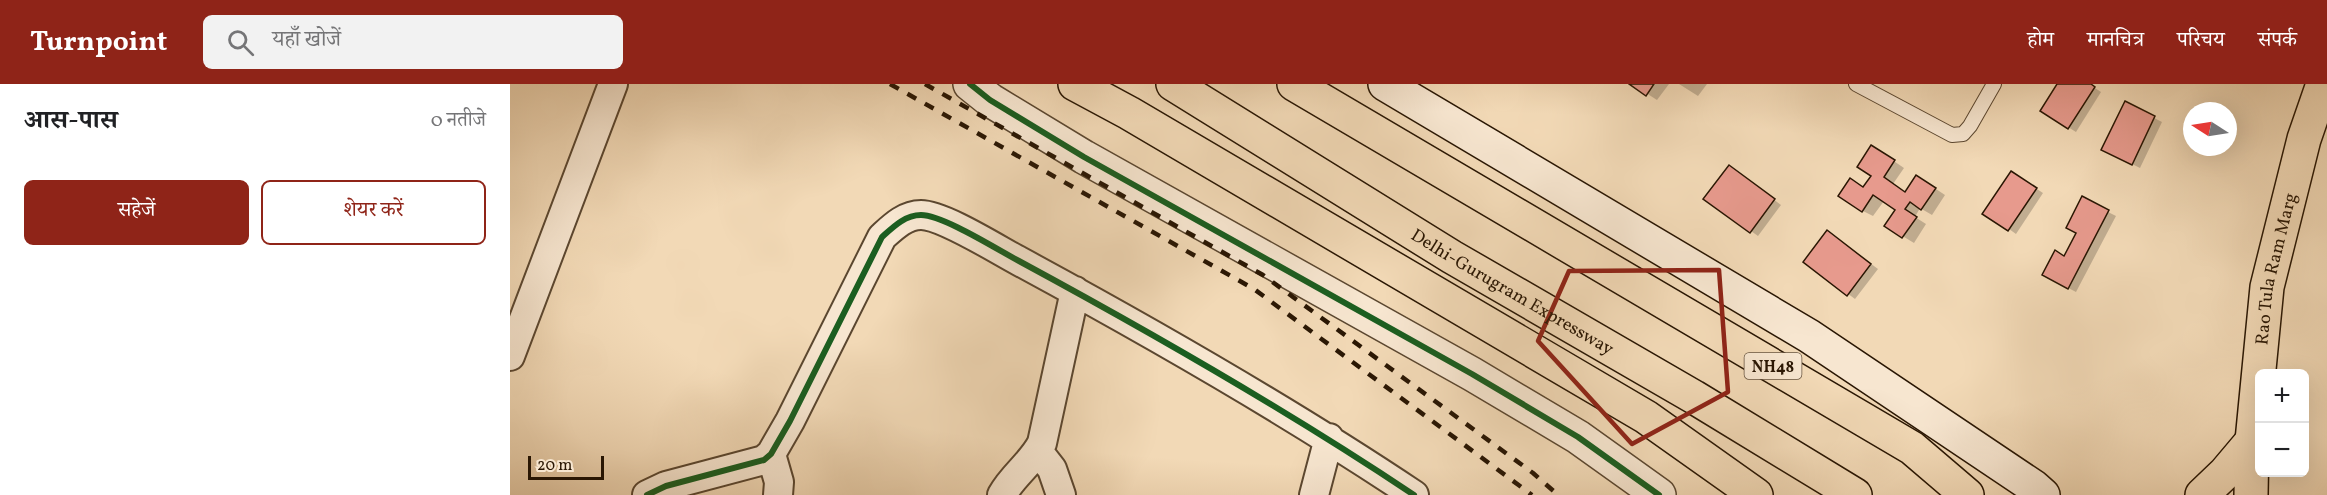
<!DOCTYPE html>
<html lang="hi">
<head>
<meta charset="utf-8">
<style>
  body { margin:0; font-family:Vollkorn,"Noto Serif Devanagari",serif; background:#f2f2f2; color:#202124 }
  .controls { position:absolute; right:18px; bottom:18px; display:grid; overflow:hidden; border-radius:9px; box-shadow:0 6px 24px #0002 }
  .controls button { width:54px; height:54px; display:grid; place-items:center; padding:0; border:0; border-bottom:2px solid #e0e0e0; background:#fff; color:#202124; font:30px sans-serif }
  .compass { position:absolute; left:1673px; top:18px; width:54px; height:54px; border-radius:50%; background:#fff; box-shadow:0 6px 24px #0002; rotate:282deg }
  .scale { position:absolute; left:18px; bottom:15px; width:76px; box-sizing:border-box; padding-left:6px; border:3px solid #291603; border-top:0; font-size:16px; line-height:21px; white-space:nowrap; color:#291603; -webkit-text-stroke:4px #f7e6d0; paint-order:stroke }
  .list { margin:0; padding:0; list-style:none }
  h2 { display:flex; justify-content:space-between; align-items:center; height:78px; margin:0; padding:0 24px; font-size:26px }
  h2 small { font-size:20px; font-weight:400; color:#757577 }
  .actions { display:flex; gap:12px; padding:18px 24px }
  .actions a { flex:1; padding:14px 0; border:2px solid #8f2418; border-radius:9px; text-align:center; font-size:21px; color:#8f2418 }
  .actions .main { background:#8f2418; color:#fff }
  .icon { flex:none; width:33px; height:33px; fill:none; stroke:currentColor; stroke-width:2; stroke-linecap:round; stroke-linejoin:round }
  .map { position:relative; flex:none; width:1817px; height:411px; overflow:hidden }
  header { display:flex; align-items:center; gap:36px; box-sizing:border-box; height:84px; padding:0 30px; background:#8f2418; color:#fff }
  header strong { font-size:28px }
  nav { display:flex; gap:33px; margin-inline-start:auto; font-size:21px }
  .search { width:420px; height:54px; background:#f2f2f2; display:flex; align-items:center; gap:15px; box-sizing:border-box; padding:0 21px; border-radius:9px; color:#757577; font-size:22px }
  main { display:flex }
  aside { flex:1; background:#fff }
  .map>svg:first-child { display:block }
</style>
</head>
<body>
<header>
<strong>Turnpoint</strong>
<div class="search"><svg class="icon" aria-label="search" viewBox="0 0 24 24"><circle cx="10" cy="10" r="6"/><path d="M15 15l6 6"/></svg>यहाँ खोजें</div>
<nav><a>होम</a><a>मानचित्र</a><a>परिचय</a><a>संपर्क</a></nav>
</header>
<main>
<aside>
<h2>आस-पास<small>0 नतीजे</small></h2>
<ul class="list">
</ul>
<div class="actions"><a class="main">सहेजें</a><a>शेयर करें</a></div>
</aside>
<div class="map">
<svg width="1817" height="411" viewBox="0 0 1817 411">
  <rect width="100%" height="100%" fill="#f2d9b6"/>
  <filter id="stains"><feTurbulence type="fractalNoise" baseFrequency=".00333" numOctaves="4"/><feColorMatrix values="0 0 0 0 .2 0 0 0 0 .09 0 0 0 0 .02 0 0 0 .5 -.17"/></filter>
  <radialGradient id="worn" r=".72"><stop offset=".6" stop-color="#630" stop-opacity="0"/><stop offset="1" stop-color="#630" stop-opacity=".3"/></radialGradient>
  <path fill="#0003" d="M 1122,0 L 1159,0 L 1147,16 Z
    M 1169,0 L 1197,0 L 1188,12 Z
    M 1549,0 L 1579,0 L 1591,8 L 1566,48 L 1532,27 Z
    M 1615,19 L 1652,38 L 1630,84 L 1600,69 Z
    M 1372,69 L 1394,84 L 1383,100 L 1396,109 L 1417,99 L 1435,111 L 1422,131 L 1410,124 L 1405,133 L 1416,140 L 1404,159 L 1376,142 L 1387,125 L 1374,117 L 1363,132 L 1353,127 L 1354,104 L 1363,91 Z
    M 1226,87 L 1271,121 L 1248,152 L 1196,115 Z
    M 1509,93 L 1533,109 L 1506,150 L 1499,145 Z
    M 1598,128 L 1606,132 L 1566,208 L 1541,195 L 1555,174 Z
    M 1318,148 L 1368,185 L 1345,215 L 1295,178 Z"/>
  <path fill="#e79a8d" stroke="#291603" stroke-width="1.5" d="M 1119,0 L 1144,0 L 1136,12 Z
    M 1547,0 L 1581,0 L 1585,3 L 1558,45 L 1530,27 Z
    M 1615,17 L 1645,32 L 1622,81 L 1591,66 Z
    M 1361,61 L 1385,76 L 1374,93 L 1395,108 L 1406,91 L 1426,104 L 1411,126 L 1400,118 L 1395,125 L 1407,133 L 1392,154 L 1374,142 L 1385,126 L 1363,111 L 1352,128 L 1328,112 L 1340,94 L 1353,103 L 1361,92 L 1347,83 Z
    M 1219,81 L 1265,115 L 1240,149 L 1193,115 Z
    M 1501,87 L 1527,104 L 1498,147 L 1472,130 Z
    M 1572,112 L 1599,126 L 1558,205 L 1532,191 L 1545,166 L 1554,172 L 1566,149 L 1556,144 Z
    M 1317,146 L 1361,180 L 1337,212 L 1293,178 Z"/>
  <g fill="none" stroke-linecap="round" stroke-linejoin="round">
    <g stroke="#5b4730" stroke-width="16">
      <path id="service" d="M 1346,0 L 1442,51 L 1453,50 L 1460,42 L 1484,0"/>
    </g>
    <g stroke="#5b4730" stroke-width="32">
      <path id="minor" d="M 0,272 L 103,0
        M 528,367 L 542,385 L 551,411
        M 261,370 L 269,398 L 268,411
        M 137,411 L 156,402 L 254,376 L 261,370 L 280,337 L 372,153 C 383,143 395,131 411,131 C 433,131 488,166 509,177 C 644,250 777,326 904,411
        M 492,411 C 503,391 522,379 532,359 L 565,207
        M 804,411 L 819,354"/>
    </g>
    <g stroke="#5b4730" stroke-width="36">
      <path id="tertiary" d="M 460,0 L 480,16 L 574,73 L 962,290 L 1068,353 L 1149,411"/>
    </g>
    <g stroke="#291603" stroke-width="36">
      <path id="secondary" d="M 875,0 L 1299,252 L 1524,403 L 1533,411"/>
    </g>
    <g stroke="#291603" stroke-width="36">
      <g id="primary">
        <path d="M 565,0 L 619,29 L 1136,333 L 1246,411"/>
        <path d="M 1692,411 L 1715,389 L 1742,357"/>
        <path id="s1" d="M 1741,411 L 1742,357 L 1757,203 L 1794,55 L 1813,0"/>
      </g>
    </g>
    <g stroke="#291603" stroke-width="36">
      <g id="motorway">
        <path id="s2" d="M 663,0 L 942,173 L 1184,313 L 1345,411"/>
        <path d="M 784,0 L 1402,364 L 1457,411"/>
      </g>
    </g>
    <use href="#service" stroke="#f7e6d0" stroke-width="14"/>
    <use href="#minor" stroke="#f7e6d0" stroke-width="28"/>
    <use href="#tertiary" stroke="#f7e6d0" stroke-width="33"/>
    <use href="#secondary" stroke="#f7e6d0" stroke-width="33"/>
    <use href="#primary" stroke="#f2d9b6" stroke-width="33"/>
    <use href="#motorway" stroke="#f2d9b6" stroke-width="33"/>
    <path stroke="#291603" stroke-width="4.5" stroke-dasharray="10 10" stroke-linecap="butt" d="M 380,0 L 744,205 L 1022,411
      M 415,0 L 753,191 L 1023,389 L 1048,411"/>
    <g stroke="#f7e6d0" stroke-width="10">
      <path id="cycleway" d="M 460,0 L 480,16 L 574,73 L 962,290 L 1068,353 L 1149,411
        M 137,411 L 156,402 L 254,376 L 261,370 L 280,337 L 372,153 C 383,143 395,131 411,131 C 433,131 488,166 509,177 C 644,250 777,326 904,411"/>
    </g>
    <use href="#cycleway" stroke="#1b5e20" stroke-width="6"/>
  </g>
  <path fill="none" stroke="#8f2418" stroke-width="4.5" stroke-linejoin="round" d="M 1209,186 L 1218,308 L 1122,360 L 1028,257 L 1059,187 Z"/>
  <g text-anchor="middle" stroke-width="4.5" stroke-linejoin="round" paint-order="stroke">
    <rect fill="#f7e6d0" stroke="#675440" stroke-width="1.5" x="1234.5" y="269" width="57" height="26" rx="4.5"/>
    <g font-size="16" font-weight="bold" fill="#291603">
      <text x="1263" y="288">NH48</text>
    </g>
    <g font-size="18" fill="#291603" stroke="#f7e6d0">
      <text dy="6" stroke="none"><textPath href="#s1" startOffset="228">Rao Tula Ram Marg</textPath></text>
      <text dy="6" stroke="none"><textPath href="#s2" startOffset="398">Delhi-Gurugram Expressway</textPath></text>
    </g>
  </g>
  <rect width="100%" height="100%" filter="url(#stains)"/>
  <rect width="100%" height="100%" fill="url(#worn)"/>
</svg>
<div class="controls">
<button>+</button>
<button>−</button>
</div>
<svg class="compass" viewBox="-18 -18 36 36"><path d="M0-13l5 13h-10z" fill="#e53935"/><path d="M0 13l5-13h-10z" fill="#757577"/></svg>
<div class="scale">20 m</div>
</div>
</main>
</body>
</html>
